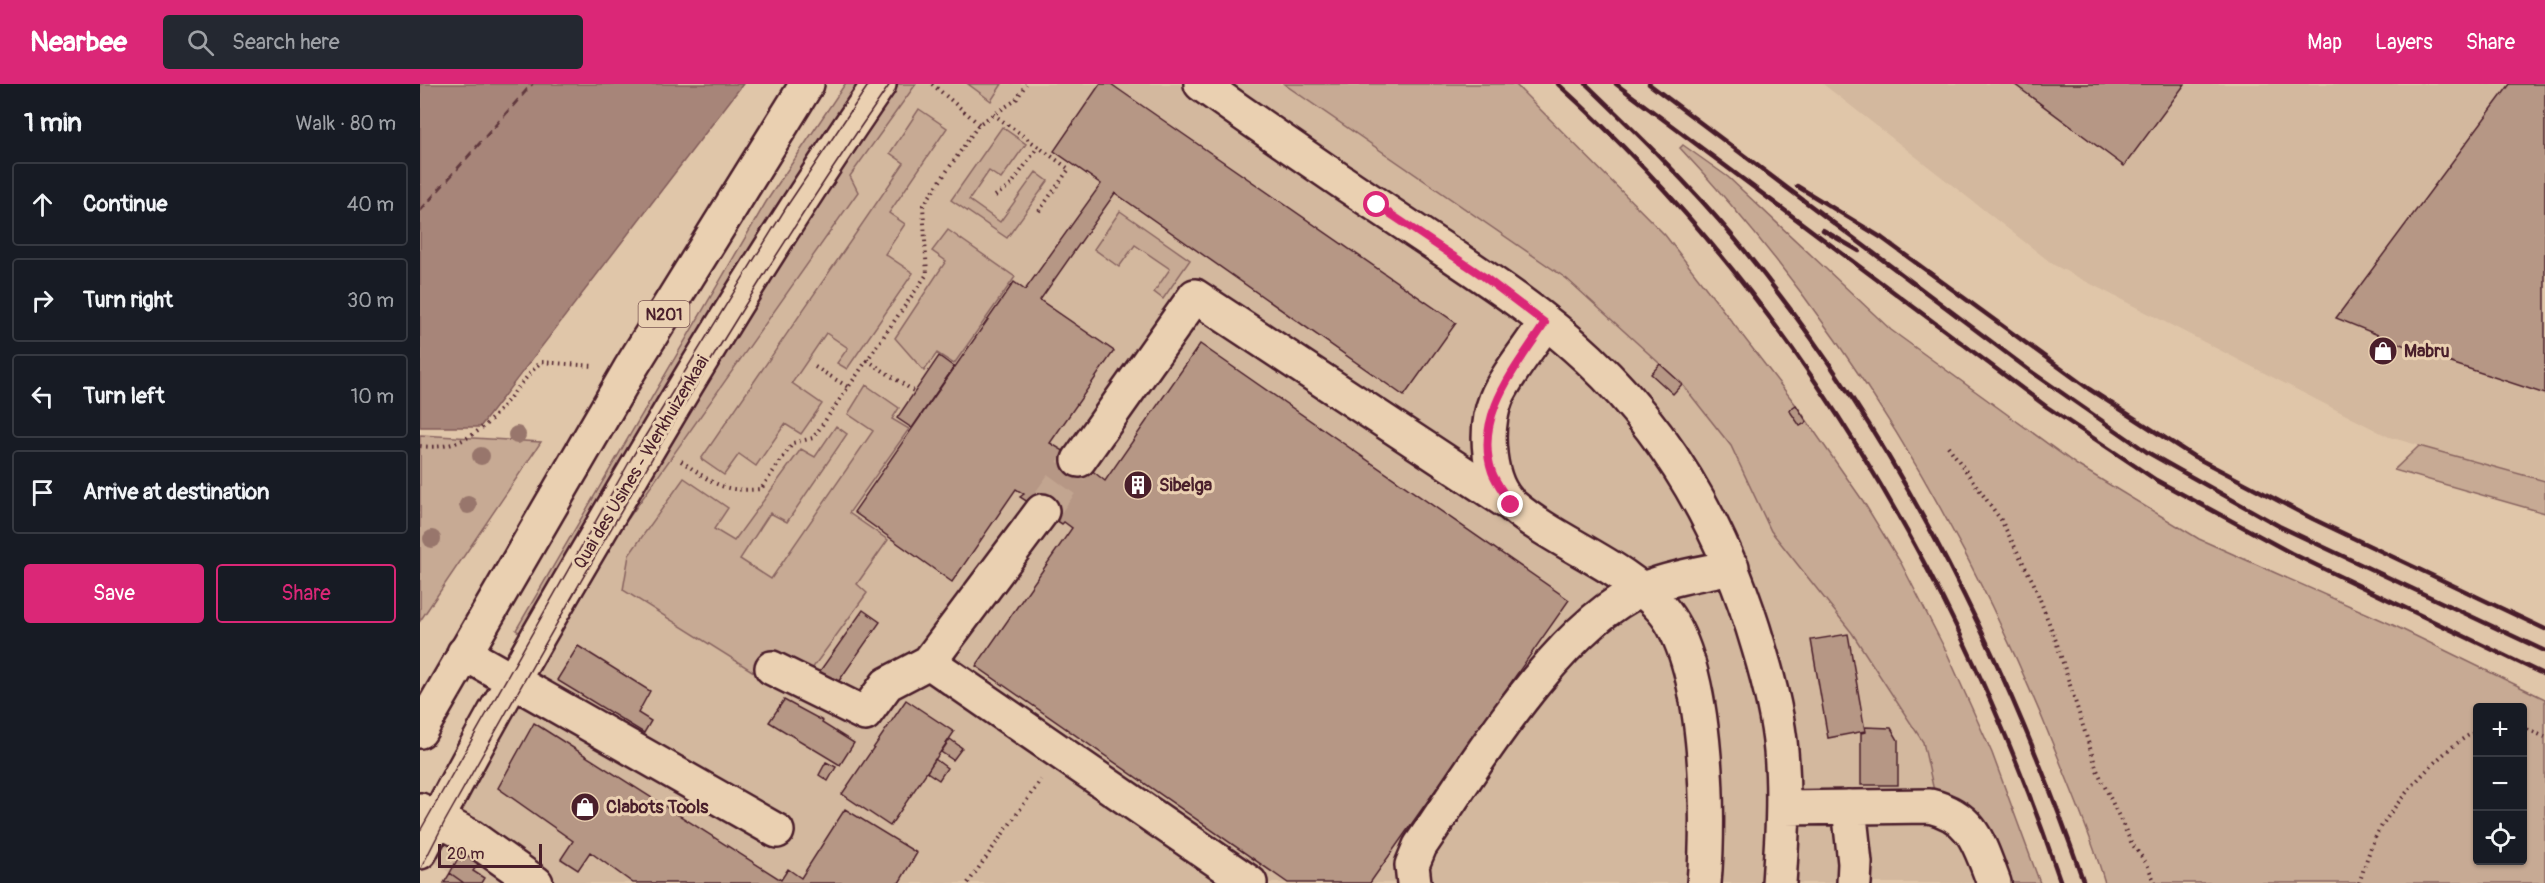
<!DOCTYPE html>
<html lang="en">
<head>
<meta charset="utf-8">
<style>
  body { margin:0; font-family:Pangolin,sans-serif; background:#242831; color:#f1f3f6 }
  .controls { position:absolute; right:18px; bottom:18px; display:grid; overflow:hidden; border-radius:6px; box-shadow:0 2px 4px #0004 }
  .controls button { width:54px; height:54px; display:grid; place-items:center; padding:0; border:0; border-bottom:2px solid #363941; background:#171b24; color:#f1f3f6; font:30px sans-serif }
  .scale { position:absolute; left:18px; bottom:15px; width:104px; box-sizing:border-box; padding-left:6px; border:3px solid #4a1f2b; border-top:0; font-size:16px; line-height:21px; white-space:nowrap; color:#4a1f2b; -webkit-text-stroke:4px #ead0b1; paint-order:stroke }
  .stop { position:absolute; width:18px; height:18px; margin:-14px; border:4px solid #db2777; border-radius:50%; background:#fff }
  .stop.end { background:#db2777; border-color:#fff; box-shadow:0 2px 6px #0008 }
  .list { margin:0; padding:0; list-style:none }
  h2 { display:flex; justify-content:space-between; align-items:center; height:78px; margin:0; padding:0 24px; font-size:26px }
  h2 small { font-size:20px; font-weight:400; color:#9ea1a6 }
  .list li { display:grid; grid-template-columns:39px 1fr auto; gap:18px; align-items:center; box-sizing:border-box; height:84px; margin:0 12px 12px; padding:0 12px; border:2px solid #363941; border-radius:6px }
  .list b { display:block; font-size:22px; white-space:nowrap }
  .list em { font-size:20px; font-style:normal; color:#9ea1a6 }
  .actions { display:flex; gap:12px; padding:18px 24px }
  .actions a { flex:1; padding:14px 0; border:2px solid #db2777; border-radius:6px; text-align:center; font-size:21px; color:#db2777 }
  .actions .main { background:#db2777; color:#fff }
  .icon { flex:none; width:33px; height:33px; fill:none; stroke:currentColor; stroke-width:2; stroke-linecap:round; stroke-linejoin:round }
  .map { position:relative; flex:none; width:2125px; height:799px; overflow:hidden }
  header { display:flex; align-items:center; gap:36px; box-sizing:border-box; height:84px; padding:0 30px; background:#db2777; color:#fff }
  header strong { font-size:28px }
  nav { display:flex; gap:33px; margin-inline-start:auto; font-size:21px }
  .search { width:420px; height:54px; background:#242831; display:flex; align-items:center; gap:15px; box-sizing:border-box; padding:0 21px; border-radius:6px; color:#9ea1a6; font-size:22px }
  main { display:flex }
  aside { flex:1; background:#171b24 }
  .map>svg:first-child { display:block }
</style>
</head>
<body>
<header>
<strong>Nearbee</strong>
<div class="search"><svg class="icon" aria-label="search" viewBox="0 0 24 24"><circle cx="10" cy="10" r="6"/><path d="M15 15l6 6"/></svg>Search here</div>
<nav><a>Map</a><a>Layers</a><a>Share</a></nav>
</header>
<main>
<aside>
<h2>1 min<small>Walk · 80 m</small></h2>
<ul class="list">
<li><svg class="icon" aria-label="ahead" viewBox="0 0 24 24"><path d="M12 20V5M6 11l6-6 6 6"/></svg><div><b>Continue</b></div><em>40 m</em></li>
<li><svg class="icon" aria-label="right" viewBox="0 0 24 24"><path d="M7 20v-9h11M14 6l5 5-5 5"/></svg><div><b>Turn right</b></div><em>30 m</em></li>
<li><svg class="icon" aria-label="left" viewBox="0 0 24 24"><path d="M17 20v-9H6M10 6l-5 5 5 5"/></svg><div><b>Turn left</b></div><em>10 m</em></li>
<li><svg class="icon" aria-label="arrive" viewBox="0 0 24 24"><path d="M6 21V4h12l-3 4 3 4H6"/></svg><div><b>Arrive at destination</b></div></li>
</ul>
<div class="actions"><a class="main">Save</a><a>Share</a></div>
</aside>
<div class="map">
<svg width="2125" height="799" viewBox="0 0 2125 799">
  <rect width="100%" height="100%" fill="#e0c6a9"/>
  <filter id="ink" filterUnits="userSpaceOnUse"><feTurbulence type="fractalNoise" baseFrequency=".0167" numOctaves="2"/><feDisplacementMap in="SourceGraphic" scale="12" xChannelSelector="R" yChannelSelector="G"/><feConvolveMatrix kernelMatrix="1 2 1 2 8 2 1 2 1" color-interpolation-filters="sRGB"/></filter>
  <g filter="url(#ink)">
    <path fill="#d3b89e" d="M 478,0 L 864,0 L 1147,195 L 1262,300 L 1311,362 L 1351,447 L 1432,549 L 1503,658 L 1514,707 L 1546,721 L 1565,737 L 1588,799 L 44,799 L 10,775 L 302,267 Z
      M 1403,0 L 2125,0 L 2125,397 L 1969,353 L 1634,181 Z"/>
    <path fill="#c7aa94" stroke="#886460" stroke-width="1.5" fill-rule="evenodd" d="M 425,0 L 439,0 L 103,551 L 96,546 L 346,118 Z
      M 478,0 L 496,0 L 430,92 L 438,108 L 208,435 L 302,267 L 419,85 Z
      M 548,0 L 582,0 L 571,17 Z
      M 864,0 L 1095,0 L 1245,151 L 1376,321 L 1443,417 L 1481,479 L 1527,569 L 1572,669 L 1620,799 L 1588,799 L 1565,737 L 1546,721 L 1514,707 L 1503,658 L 1432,549 L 1351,447 L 1311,362 L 1262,300 L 1147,195 Z
      M 499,25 L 527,44 L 469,129 L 485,140 L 465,170 L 493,189 L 427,285 L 417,279 L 428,264 L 406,249 L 372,299 L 402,320 L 381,350 L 365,340 L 336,382 L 319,370 L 304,391 L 281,375 L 484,79 L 470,69 Z
      M 582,43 L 606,60 L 581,95 L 569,87 L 549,116 L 580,138 L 616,88 L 628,97 L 587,154 L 531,116 Z
      M 1263,61 L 1308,93 L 1471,246 L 1657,381 L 1779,455 L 1973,541 L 2125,615 L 2125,799 L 1685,799 C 1672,754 1653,711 1636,668 C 1548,447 1423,238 1260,64 ZM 2058,624 L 2102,624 L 2102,776 L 2058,776 Z
      M 700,127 L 770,176 L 743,215 L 734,208 L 750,185 L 715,161 L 699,183 L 674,165 Z
      M 528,146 L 595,193 L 534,280 L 517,269 L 504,287 L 475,254 L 526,177 L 512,167 Z
      M 446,301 L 479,324 L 472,335 L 489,345 L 429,429 L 468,456 L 437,500 L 447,509 L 389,589 L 340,592 L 203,506 L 209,471 L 264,394 L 308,424 L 294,445 L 314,457 L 381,365 L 395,373 L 416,342 L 427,350 L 367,438 L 350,429 L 320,475 L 351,495 L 453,347 L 428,330 Z
      M 0,351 L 121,358 L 0,537 Z
      M 1999,362 L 2125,397 L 2125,429 L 1974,386 Z"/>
    <path fill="#a78579" stroke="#825c5a" stroke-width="1.5" d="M 0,0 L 323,0 L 60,343 L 0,343 Z"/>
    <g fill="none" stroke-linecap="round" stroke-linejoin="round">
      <path stroke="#61383e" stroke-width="1.5" stroke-dasharray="8 6" stroke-linecap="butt" d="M 0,126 L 111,0
        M 0,128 L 113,0"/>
    </g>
    <path fill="#b69785" stroke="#4a1f2b" stroke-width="1.5" d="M 680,0 L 691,0 L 698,5 L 1036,239 L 984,312 L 695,109 L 620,216 L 694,267 L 630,359 L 659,376 L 685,397 L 780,260 L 1149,516 L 950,799 L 868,799 L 556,582 L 652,444 L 644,438 L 642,440 L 600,413 L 604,410 L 596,405 L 532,498 L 434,428 L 594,198 L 605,206 L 681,100 L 634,67 Z
      M 1594,0 L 1765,0 L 1704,82 Z
      M 2090,0 L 2125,0 L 2125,310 L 2010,272 L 1916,234 Z
      M 519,272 L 534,283 L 492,344 L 477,334 Z
      M 1240,280 L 1262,300 L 1253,310 L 1231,290 Z
      M 1376,321 L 1387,338 L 1380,342 L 1369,326 Z
      M 443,526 L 460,538 L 414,604 L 395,594 Z
      M 1428,550 L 1445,647 L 1408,654 L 1391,556 Z
      M 158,562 L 230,607 L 218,629 L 231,637 L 224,649 L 137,596 Z
      M 364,616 L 403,637 L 402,639 L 434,659 L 420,681 L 349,638 Z
      M 486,616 L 534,648 L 470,742 L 422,710 Z
      M 114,639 L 361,796 L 368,785 L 381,794 L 425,725 L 497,769 L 479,799 L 213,799 L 170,768 L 158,786 L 141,775 L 153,757 L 78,704 Z
      M 1445,643 L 1471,644 L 1478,656 L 1478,701 L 1441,701 L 1441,649 L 1446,648 Z
      M 530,655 L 542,664 L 533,676 L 521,668 Z
      M 515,675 L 527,684 L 519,696 L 507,688 Z
      M 406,678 L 416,683 L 408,697 L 399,691 Z
      M 42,767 L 59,779 L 53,787 L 64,794 L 61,799 L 44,799 L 30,789 Z
      M 30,789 L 44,799 L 24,799 Z"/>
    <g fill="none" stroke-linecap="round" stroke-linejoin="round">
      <path stroke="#c2a590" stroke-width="33" stroke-dasharray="33 16" stroke-linecap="butt" d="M 622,427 L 659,376"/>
      <g stroke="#4a1f2b" stroke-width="38">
        <path id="minor" d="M 781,0 C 850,49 920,97 991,144 C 1052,185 1116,225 1169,275 C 1254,355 1307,453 1339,564 C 1349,597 1358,632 1361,667 C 1365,711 1362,755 1359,799
          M 1125,239 C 1112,260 1084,294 1076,315 C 1064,345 1067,400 1093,422 C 1138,460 1202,480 1242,525 C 1288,579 1290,730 1284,799
          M 659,376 L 775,212 L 1087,418
          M 622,427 L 509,578 L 830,799
          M 44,569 L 357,747
          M 352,584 L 445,630 L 467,600 L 509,578
          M 1429,723 L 1435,779 L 1434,799
          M 1364,724 L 1510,722 C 1554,733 1559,760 1574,799
          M 0,726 L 50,752 L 116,799
          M 0,768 C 61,649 128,534 196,419 C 279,277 365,136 459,0
          M 994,799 L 992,781 L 1000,762 C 1051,688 1139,539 1223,505 C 1251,494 1282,489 1312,483"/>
      </g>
      <g stroke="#4a1f2b" stroke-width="38">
        <path id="major" d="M 0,647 L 210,285 L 387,0"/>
      </g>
      <path stroke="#4a1f2b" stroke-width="4" stroke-dasharray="1.5 4.5" stroke-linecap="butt" d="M 512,0 L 559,40
        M 573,30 L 649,85 L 617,130
        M 575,112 L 591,101 L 618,63
        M 447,276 L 495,308
        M 395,283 L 428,303
        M 0,362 C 63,370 84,313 121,278 L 174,282
        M 1528,362 L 1581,436 L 1614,500 L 1636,557 L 1677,686 L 1712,760 L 1727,780 L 1735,799
        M 261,377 C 292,398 301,409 341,405 L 373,359 L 393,354 L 507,190 L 503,122 L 559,40 L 596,16 L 606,0
        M 2102,643 L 2125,653
        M 548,799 L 621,696
        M 1939,799 C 1945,783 1949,765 1957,750 C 1972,721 2027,658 2058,647"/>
      <use href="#minor" stroke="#ead0b1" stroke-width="33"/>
      <use href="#major" stroke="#ead0b1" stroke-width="33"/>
      <path stroke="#4a1f2b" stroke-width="1.5" d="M 0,747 L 211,375 L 367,122 L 449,0
        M 0,786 L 24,739 C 165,488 306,236 470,0"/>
      <path stroke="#4a1f2b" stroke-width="4.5" d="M 1138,0 C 1375,215 1539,497 1641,799
        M 1166,0 C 1218,50 1269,100 1315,155 C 1472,343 1584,569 1664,799
        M 1196,0 L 1627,323 L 1736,396 L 1871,469 L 2125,591
        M 1229,0 L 1609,286 L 1727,368 L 1859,442 L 2125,567
        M 1377,102 L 1462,154 L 1669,305 L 1773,372 L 1893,435 L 2125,545
        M 1403,146 L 1439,167"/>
    </g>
    <g fill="#98766c">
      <circle cx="97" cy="351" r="9"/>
      <circle cx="61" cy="372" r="9"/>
      <circle cx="48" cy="421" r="9"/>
      <circle cx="12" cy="455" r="9"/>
    </g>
  </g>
  <g fill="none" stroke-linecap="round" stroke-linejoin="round" filter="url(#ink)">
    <path stroke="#db2777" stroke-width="8" d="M 957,121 L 1063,192 L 1125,239 C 1097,283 1053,332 1072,388 C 1076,399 1085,410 1091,421"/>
  </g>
  <defs>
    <g id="shop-disc" transform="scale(1.5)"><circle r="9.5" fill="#4a1f2b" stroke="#ead0b1"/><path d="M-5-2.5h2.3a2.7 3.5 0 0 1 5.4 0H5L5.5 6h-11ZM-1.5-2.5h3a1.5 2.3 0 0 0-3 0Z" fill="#fff"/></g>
    <g id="building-disc" transform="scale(1.5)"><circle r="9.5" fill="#4a1f2b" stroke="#ead0b1"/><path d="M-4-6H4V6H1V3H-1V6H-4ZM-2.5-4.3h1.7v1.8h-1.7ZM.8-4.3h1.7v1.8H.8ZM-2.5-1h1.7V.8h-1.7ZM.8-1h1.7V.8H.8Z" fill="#fff"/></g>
  </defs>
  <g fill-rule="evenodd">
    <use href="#shop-disc" x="1963" y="267"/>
    <use href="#building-disc" x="718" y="401"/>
    <use href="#shop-disc" x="165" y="723"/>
  </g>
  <g text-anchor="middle" stroke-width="6" stroke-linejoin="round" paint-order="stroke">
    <rect fill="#ead0b1" stroke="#7a5453" stroke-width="1.5" x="218.5" y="217" width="51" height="26" rx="4.5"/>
    <g font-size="16" font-weight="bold" fill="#4a1f2b">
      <text x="244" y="236">N201</text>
    </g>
    <g font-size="18" font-weight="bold" fill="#4a1f2b" stroke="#ead0b1" text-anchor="start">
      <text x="1984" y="273">Mabru</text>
      <text x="739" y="407">Sibelga</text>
      <text x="186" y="729">Clabots Tools</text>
    </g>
    <g font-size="18" fill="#4a1f2b" stroke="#ead0b1">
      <text transform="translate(221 378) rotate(-59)" y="6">Quai des Usines - Werkhuizenkaai</text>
    </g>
  </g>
</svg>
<div class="controls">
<button>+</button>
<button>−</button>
<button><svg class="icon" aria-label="locate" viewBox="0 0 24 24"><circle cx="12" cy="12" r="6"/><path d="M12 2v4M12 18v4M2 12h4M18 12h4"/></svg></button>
</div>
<div class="scale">20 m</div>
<div class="stop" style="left:957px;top:121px"></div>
<div class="stop end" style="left:1091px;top:421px"></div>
</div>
</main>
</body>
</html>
